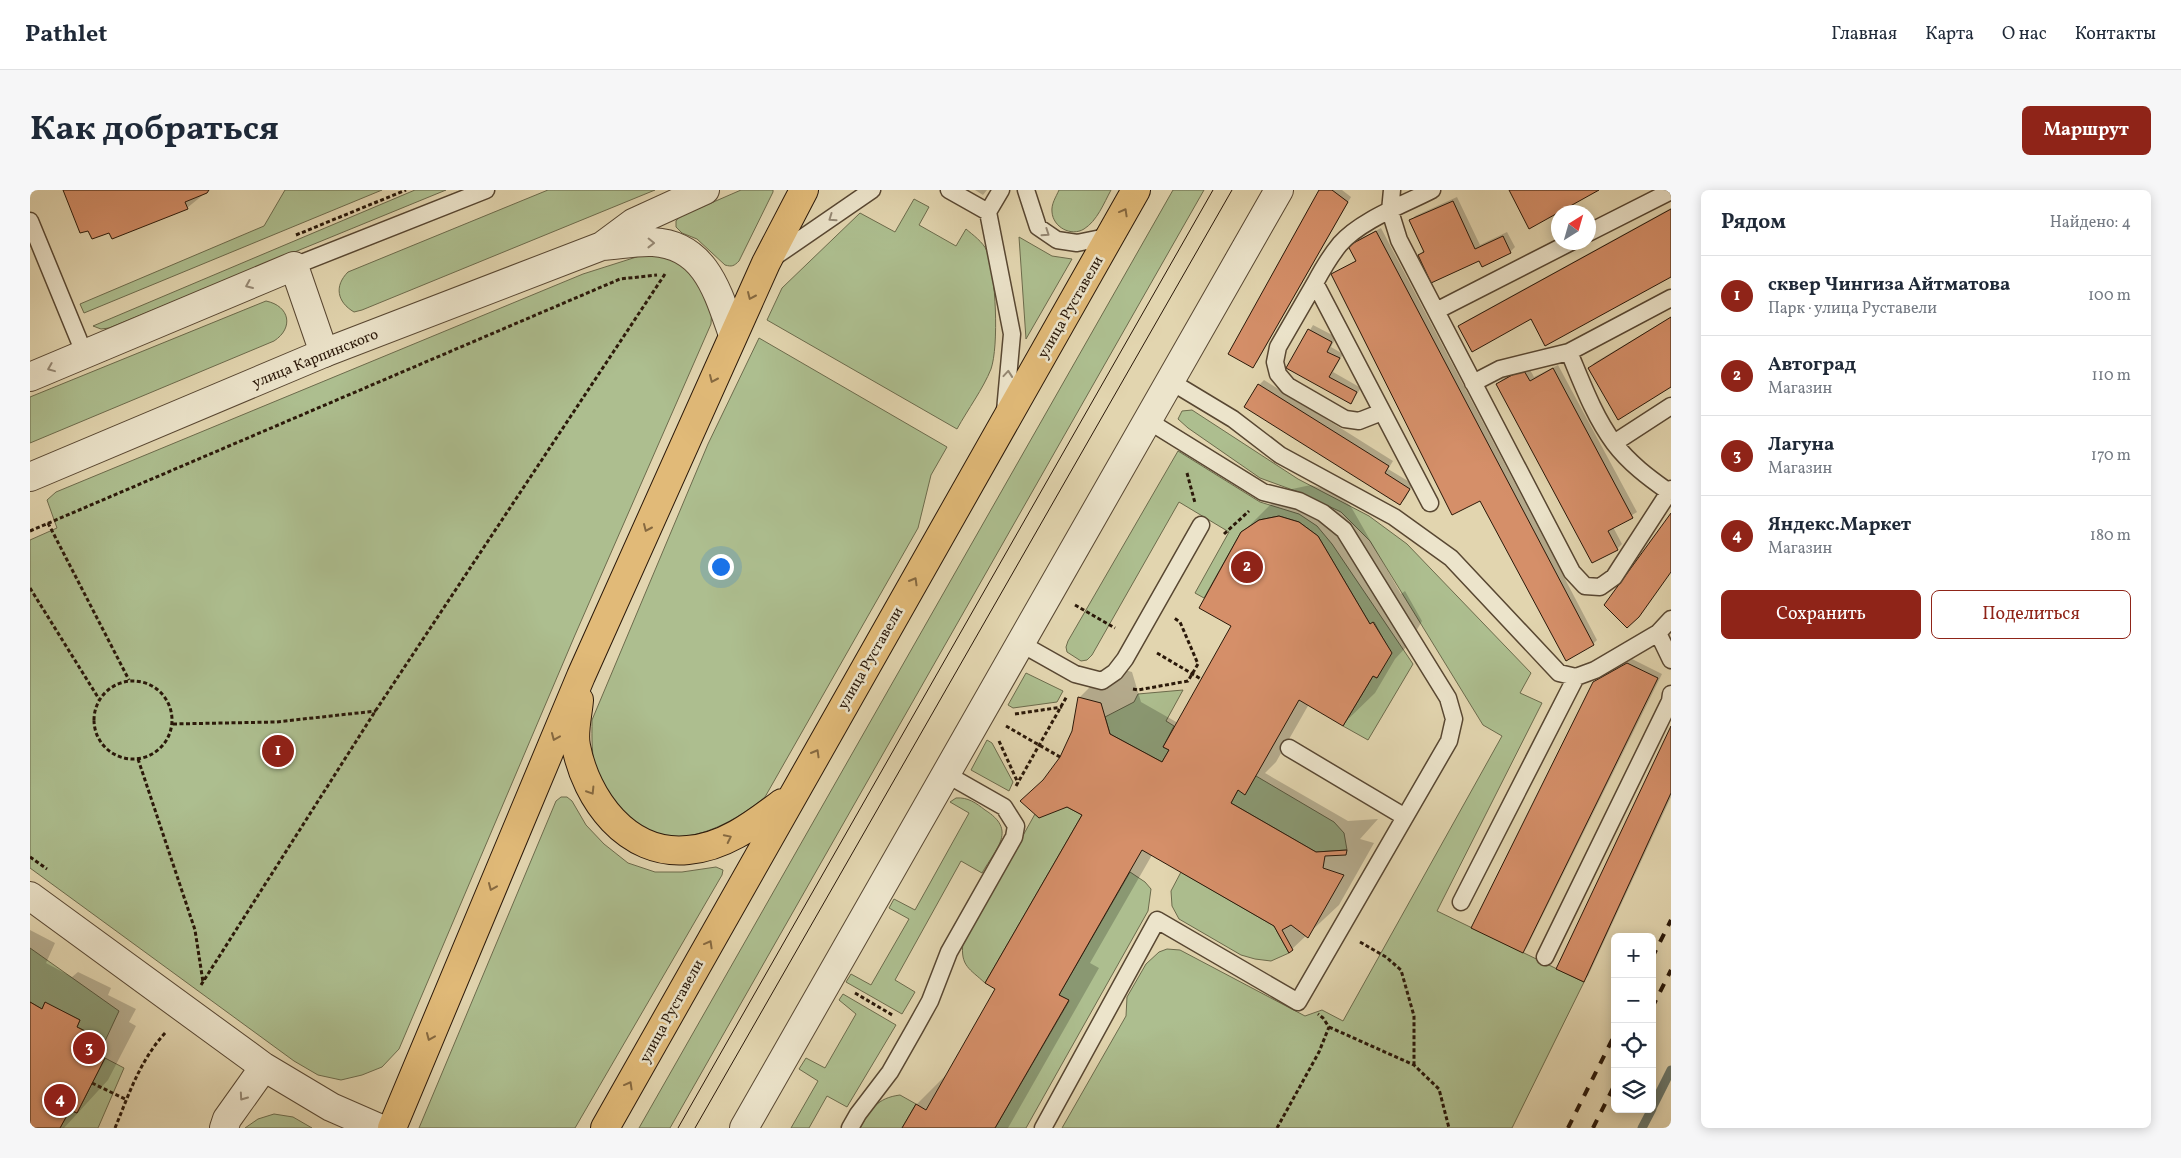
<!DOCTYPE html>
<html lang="ru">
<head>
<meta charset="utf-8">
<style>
  body { margin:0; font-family:Vollkorn,serif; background:#f6f6f7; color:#1f2937 }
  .controls { position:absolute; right:15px; bottom:15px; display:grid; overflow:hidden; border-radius:8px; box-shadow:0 2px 12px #0003 }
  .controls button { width:45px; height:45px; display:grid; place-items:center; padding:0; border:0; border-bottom:1px solid #e0e1e3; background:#fff; color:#1f2937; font:25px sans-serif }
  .compass { position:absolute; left:1521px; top:15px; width:45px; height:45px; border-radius:50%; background:#fff; box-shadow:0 2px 12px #0003; rotate:37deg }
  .you { position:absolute; left:690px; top:376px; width:18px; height:18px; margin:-12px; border:4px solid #fff; border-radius:50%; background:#1a73e8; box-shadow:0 0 0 8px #1a73e833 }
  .badge { display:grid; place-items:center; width:32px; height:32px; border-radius:50%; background:#8f2418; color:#fff; font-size:16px; font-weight:700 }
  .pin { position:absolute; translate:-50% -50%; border:2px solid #fff; box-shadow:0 1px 5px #0006 }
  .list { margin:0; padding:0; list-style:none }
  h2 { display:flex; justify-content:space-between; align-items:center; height:65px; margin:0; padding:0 20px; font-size:21px }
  h2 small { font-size:16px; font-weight:400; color:#747a83 }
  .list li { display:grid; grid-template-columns:32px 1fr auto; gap:15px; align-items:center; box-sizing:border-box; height:80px; padding:0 20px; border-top:1px solid #e0e1e3 }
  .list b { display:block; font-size:19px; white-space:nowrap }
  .list p { margin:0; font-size:16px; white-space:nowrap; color:#747a83 }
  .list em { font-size:16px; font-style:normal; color:#747a83 }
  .actions { display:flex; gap:10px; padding:15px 20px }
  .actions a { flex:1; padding:11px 0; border:1px solid #8f2418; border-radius:8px; text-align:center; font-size:18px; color:#8f2418 }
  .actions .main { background:#8f2418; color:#fff }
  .icon { flex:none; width:28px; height:28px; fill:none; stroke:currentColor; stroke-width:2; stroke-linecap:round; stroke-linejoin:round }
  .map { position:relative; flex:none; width:1641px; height:938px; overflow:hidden; border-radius:8px }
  header { display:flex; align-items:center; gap:30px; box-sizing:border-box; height:70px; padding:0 25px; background:#fff; border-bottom:1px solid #e0e1e3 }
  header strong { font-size:24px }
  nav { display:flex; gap:28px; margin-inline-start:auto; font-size:18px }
  .intro { display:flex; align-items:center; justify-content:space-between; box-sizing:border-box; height:120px; padding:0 30px }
  h1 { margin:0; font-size:35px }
  .button { padding:12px 22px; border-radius:8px; background:#8f2418; color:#fff; font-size:18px; font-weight:700 }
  main { display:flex; gap:30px; padding:0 30px }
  aside { flex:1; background:#fff; border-radius:8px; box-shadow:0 2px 12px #0003 }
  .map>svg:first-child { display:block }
</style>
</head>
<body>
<header>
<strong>Pathlet</strong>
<nav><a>Главная</a><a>Карта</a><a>О нас</a><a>Контакты</a></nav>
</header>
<div class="intro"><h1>Как добраться</h1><a class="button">Маршрут</a></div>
<main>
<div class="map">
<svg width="1641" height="938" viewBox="0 0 1641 938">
  <rect width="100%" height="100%" fill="#e2d5af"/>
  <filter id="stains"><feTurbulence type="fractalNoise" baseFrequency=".004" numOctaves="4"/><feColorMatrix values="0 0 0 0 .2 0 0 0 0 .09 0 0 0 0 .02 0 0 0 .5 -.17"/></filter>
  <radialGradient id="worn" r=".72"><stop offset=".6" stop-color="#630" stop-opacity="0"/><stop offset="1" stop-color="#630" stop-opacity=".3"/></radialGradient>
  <path fill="#adbe8f" stroke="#6c6b4c" d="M 255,0 L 352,0 L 54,123 L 50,114 L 234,36 Z
    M 385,0 L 416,0 L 79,138 L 71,139 L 63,136 Z
    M 518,0 L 625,0 L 332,120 L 324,122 C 307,112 304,96 318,82 Z
    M 711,0 L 743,0 L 743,2 L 709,71 C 704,76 702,77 695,75 L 667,49 L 652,43 L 646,37 L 646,31 L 649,27 Z
    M 1029,0 L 1081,0 C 1074,13 1067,31 1054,39 C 1041,47 1023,37 1022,22 C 1021,14 1026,7 1029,0 Z
    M 1143,0 L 1174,0 L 640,938 L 609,938 Z
    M 884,9 L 899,17 L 889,35 L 926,56 L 936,39 C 943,45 953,52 957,61 C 966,84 969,156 961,179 C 953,199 938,219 927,239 L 737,130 L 752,98 L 830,23 L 865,42 Z
    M 989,47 L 1022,66 L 1042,69 L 996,149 Z
    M 619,63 L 641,66 L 660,77 L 682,116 L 681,134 L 545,445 L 369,859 L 352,877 L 332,885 L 311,890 L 288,885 L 264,871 L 0,678 L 0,350 L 27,338 L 17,310 L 26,302 L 553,84 Z
    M 236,111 C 260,116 264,138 244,151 L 0,253 L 0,207 Z
    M 729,148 L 917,257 L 901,285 L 888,338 L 735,607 C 707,630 668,652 631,646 C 607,642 576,605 567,583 C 561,567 562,547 562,530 L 678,254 Z
    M 1162,220 L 1268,289 L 1339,326 L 1377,354 L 1501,483 L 1490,503 L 1512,513 L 1407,721 L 1554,792 L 1482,938 L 1032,938 L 1096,826 L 1097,807 L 1116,774 L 1129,762 L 1137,759 L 1150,760 L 1275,826 L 1292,820 L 1313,831 L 1472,546 L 1453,535 L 1340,351 L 1311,322 L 1271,303 L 1230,288 L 1158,238 L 1148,229 L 1152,221 Z
    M 1148,261 L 1230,312 L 1269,324 L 1287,336 L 1302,354 L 1383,474 L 1338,550 L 1313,536 L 1343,486 L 1347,488 L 1361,463 L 1344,432 L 1340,434 L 1288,346 L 1269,332 L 1249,326 L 1229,330 L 1211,342 L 1174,408 L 1165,403 L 1199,342 L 1149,312 L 1062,465 L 1057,470 L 1051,471 L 1037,462 L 1036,457 L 1038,451 Z
    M 996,483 L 1033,501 L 1027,512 L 983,518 L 978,515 Z
    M 1153,500 L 1136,531 L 1144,536 L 1133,557 L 1139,560 L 1132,572 L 1080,544 L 1075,527 L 1104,512 L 1108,504 Z
    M 957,550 L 962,553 L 983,592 L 979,601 L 941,580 Z
    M 1226,586 L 1304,632 L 1314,643 L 1317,660 L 1286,662 L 1201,613 L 1208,600 Z
    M 531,607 L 537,607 L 542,611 L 556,635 L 574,654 L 598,673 L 625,682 L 652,682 L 686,677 L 693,680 L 692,685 L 545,938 L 389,938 L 526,611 Z
    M 926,608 C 938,607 946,613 955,620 C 987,640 967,657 952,683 L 931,671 L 865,790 L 885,802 L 872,824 L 816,792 L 821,784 L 841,795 L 879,729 L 859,718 L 864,709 L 885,720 L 939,623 L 920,612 Z
    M 1037,617 L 1052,625 L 955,793 C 940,779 930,776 933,753 L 1005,624 Z
    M 1100,682 L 1115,692 L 1121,699 L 1118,721 L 996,938 L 965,938 L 1039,811 L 1029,805 Z
    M 1151,682 L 1244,736 L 1259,763 L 1241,771 L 1225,769 L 1211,765 L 1149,729 L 1142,716 L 1141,701 Z
    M 0,758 L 89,821 L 75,851 L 47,837 L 50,830 L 15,813 L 12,819 L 0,812 Z
    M 813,804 L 866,835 L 817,917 L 797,906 L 779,938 L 761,938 L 788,891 L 769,879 L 776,868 L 795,878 L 826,824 L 809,810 Z
    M 75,868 L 94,878 L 68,938 L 30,938 L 40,920 L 47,923 Z
    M 870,905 L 886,914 L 872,938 L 830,938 C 841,919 847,908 870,905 Z
    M 244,924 L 263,927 L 282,938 L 215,938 L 228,929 Z"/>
  <path fill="#0003" d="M 35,0 L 179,0 L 157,18 L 80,41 Z
    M 945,0 L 957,0 L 953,5 Z
    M 1290,0 L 1312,0 L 1321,7 L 1227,172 L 1223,176 Z
    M 1427,7 L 1450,55 L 1477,42 L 1485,57 L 1480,62 L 1450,70 L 1389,65 L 1394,60 L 1381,31 L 1385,26 Z
    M 1641,18 L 1641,86 L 1430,137 L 1434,132 Z
    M 1351,38 L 1567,450 L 1563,454 L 1450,309 L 1303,84 L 1327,70 L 1320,56 L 1324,52 Z
    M 1641,127 L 1641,195 L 1560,178 L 1564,173 Z
    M 1283,135 L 1306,147 L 1301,157 L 1313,164 L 1303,182 L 1331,198 L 1321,212 L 1258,178 Z
    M 1528,175 L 1607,322 L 1583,337 L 1592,354 L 1587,359 L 1468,194 L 1472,189 L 1498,176 L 1504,187 Z
    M 1234,190 L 1363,271 L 1358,279 L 1383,294 L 1375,309 L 1370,313 L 1229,195 Z
    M 1281,295 L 1301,301 L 1320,315 L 1371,404 L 1375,401 L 1392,431 L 1378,455 L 1365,469 L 1345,503 L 1313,534 L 1279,514 L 1246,572 L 1235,583 L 1318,631 L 1348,629 L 1330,649 L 1344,653 L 1309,715 L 1262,759 L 1245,735 L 1122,665 L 1060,773 L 1069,778 L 978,938 L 874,938 L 887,914 L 918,883 L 967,798 L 1053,625 L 1017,586 L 1031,568 L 1043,541 L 1049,508 L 1081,476 L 1102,482 L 1111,512 L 1148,533 L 1203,436 L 1212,343 L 1244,311 L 1262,299 Z
    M 1602,469 L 1632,484 L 1497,757 L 1493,762 L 1564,493 L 1569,488 Z
    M 1641,539 L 1641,607 L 1558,786 L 1554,790 Z
    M 0,740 L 25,753 L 16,773 L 42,787 L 48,782 L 81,798 L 78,805 L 106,819 L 99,832 L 106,836 L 78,890 L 34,938 L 7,938 L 0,934 Z"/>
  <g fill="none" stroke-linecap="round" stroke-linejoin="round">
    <path stroke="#6a786d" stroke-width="9" d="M 1622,918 L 1641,880
      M 1612,938 L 1622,919"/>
  </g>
  <path fill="#d58f69" stroke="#2a1809" d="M 33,0 L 179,0 L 177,3 L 155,12 L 158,19 L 82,49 L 79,43 L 62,49 L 58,41 L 50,43 Z
    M 1289,0 L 1302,0 L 1318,12 L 1223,178 L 1198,164 Z
    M 1479,0 L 1569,0 L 1499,39 Z
    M 1423,11 L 1445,59 L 1473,46 L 1481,63 L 1452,77 L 1449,71 L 1401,93 L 1388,65 L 1394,62 L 1379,30 Z
    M 1641,19 L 1641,87 L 1515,156 L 1501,129 L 1442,162 L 1428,136 Z
    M 1346,41 L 1564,455 L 1536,471 L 1450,311 L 1422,325 L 1301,84 L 1326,71 L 1318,56 Z
    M 1641,127 L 1641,197 L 1588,230 L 1558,178 Z
    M 1278,139 L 1302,152 L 1297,162 L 1310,168 L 1299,187 L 1327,202 L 1321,214 L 1256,178 Z
    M 1523,178 L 1603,328 L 1578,341 L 1588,360 L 1562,373 L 1466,194 L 1493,179 L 1500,191 Z
    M 1228,194 L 1359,276 L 1355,283 L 1380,299 L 1370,315 L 1214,217 Z
    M 1641,323 L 1641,382 L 1609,427 L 1597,438 L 1574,415 Z
    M 1249,326 L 1269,332 L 1288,346 L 1340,434 L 1343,432 L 1362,463 L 1347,488 L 1343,486 L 1313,536 L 1269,510 L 1215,605 L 1208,600 L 1201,613 L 1286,662 L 1317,660 L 1316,665 L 1295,666 L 1293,678 L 1314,685 L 1278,748 L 1261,735 L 1252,740 L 1263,760 L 1259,763 L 1244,736 L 1112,660 L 1029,805 L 1039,810 L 965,938 L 872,938 L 886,914 L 896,920 L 965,799 L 955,793 L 1052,625 L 1037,617 L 1009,628 L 990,611 L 1013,590 L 1030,567 L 1042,541 L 1048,507 L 1071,513 L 1080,544 L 1132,572 L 1139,560 L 1133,557 L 1201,436 L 1169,418 L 1211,342 L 1229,330 Z
    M 1597,473 L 1628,488 L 1493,763 L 1441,738 L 1563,492 Z
    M 1641,536 L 1641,603 L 1554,792 L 1526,779 Z
    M 0,812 L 12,819 L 15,812 L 50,830 L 47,837 L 75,851 L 68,864 L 75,868 L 47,923 L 40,920 L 30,938 L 4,938 L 0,936 Z"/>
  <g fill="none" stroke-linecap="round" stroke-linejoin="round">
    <g stroke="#584732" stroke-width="19">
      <path id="service" d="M 919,0 L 958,22 L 971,0
        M 996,0 L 1008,37 L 1027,50 L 1047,53 L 1081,46
        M 1362,0 L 1360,21 L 1369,50 L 1542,382 L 1555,396 L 1570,397 L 1584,387 L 1641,299
        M 958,22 L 982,144 L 975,221
        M 0,31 L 55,165
        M 1558,43 L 1641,1
        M 743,68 L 842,0
        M 264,76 L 456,0
        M 1285,93 L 1248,157 L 1245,172 L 1248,184 L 1258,196 L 1315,229 L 1329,231 L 1352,222
        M 1406,121 L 1541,52
        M 1539,162 C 1552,193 1564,226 1584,253 C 1599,273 1619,288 1639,302
        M 1140,191 L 1203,229 L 1250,265 L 1364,327 L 1421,368 L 1529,483 L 1546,487 L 1565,480 L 1628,443 L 1641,429
        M 1443,193 L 1470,179 L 1539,162 L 1641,108
        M 1584,253 L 1641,216
        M 1400,313 L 1285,93 C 1292,80 1300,66 1310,54 C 1331,30 1373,15 1402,0
        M 1628,443 L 1641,470
        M 990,453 L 1045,484 L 1072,491 L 1085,482 L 1095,469 L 1171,335
        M 1259,558 L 1375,627
        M 1431,712 L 1546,487
        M 1515,767 L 1640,511 L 1641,504
        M 820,938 L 828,924 L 860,882 L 885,838 L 900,811 L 919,762 L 984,647 L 986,636 L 974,617 L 916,584
        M 1013,938 L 1127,730 L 1268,812 L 1419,551 L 1424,529 L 1418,508 L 1314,340 L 1293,323 L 1269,311 L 1233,302 L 1117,230"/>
    </g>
    <g stroke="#584732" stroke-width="30">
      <path id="minor" d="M 0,187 L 264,76 L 294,163
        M 0,706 L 234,877 L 301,917 L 349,938
        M 194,938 L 197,929 L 234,877
        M 714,938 L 1249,0"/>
    </g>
    <g stroke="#584732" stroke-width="30">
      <path id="tertiary" d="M 572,56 C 589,55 606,51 623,52 C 676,55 688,103 703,145
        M 0,287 L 294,163 L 572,56 L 603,33 L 675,0"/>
    </g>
    <g stroke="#2a1809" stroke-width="30">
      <path id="primary" d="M 549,510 C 548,524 543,542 546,556 C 556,609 597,666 658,660 C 695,657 724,634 752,613
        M 362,938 L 551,486 L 736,73 L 774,0
        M 575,938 L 1106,0"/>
    </g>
    <path stroke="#2a1809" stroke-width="3" stroke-dasharray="4 2.5" stroke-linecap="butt" d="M 266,45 L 376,0
      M 1157,283 L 1165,313
      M 18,333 L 99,490
      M 0,341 L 590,89 L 627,85
      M 1194,344 L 1219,321
      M 0,398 L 69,509
      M 1045,415 L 1085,438
      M 1127,463 L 1171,489
      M64 530a39 39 0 1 1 78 0a39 39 0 1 1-78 0Z
      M 1103,499 L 1108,500 L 1158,491 L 1168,474 L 1150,432 L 1144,428
      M 985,524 L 1032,517
      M 143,534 L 246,532 L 346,521
      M 976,536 L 1030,567
      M 969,551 L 988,593
      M 108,569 L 165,740 L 173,792
      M 986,596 L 1037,506
      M 0,667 L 17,679
      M 1330,752 L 1356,767 L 1371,780 L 1384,826 L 1384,875
      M 171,795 L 346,520 L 635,84
      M 825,803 L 864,826
      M 1299,837 L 1384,875 L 1409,899 L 1419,938
      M 62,893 L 97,910
      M 85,938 C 99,904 110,870 136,842
      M 1247,938 L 1289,862 L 1299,837 L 1293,828 L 1288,824"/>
    <use href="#service" stroke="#ece4cb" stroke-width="16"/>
    <use href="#minor" stroke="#ece4cb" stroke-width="28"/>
    <use href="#tertiary" stroke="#ece4cb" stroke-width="28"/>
    <use href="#primary" stroke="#e1ba78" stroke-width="28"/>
    <path stroke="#2a1809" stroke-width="1" d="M 648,938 L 1183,0
      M 665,938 L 1202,0"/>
    <path stroke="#2a1809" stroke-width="4" stroke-dasharray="9 9" stroke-linecap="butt" d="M 1622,768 L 1641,730
      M 1622,818 L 1641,780
      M 1538,938 L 1585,844
      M 1563,938 L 1585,894"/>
  </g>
  <defs><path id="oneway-chevron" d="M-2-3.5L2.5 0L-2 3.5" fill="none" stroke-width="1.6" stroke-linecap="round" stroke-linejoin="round" transform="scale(1.25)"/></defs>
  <g stroke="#866940">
    <use href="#oneway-chevron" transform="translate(1094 22) rotate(-61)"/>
    <use href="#oneway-chevron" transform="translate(721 106) rotate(114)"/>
    <use href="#oneway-chevron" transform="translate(683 189) rotate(114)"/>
    <use href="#oneway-chevron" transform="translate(617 338) rotate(114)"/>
    <use href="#oneway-chevron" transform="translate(884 391) rotate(-60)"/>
    <use href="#oneway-chevron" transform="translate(525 547) rotate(113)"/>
    <use href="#oneway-chevron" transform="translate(786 563) rotate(-60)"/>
    <use href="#oneway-chevron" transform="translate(561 601) rotate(58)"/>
    <use href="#oneway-chevron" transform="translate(698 648) rotate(-26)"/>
    <use href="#oneway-chevron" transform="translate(462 697) rotate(113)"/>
    <use href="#oneway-chevron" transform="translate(679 754) rotate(-61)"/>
    <use href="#oneway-chevron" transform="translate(400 847) rotate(113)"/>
    <use href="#oneway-chevron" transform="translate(599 895) rotate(-61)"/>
  </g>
  <g stroke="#958874">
    <use href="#oneway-chevron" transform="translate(802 28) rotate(145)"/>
    <use href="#oneway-chevron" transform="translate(1016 43) rotate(34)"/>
    <use href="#oneway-chevron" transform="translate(621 53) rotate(1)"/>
    <use href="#oneway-chevron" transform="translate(219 95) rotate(157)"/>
    <use href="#oneway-chevron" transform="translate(21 178) rotate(158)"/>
    <use href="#oneway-chevron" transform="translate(978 184) rotate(-85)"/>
    <use href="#oneway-chevron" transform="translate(213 907) rotate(125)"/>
  </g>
  <g text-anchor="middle" stroke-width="5" stroke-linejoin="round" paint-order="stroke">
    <g font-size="15" fill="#2a1809" stroke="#ece4cb">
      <text transform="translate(1040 117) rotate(-60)" y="5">улица Руставели</text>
      <text transform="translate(285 168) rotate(-22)" y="5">улица Карпинского</text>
      <text transform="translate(840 468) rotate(-60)" y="5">улица Руставели</text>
      <text transform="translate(641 821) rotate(-61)" y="5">улица Руставели</text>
    </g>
  </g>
  <rect width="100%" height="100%" filter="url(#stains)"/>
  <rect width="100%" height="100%" fill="url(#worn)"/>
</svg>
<div class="controls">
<button>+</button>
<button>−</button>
<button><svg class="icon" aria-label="locate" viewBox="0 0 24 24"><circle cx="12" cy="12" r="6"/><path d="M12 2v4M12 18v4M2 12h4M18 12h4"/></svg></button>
<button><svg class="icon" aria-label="layers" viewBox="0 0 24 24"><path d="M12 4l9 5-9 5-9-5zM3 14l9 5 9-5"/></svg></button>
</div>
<svg class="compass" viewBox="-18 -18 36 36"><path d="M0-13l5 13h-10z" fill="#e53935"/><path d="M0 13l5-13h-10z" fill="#747a83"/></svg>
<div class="you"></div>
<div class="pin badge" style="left:248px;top:561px">1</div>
<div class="pin badge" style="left:1217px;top:377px">2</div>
<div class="pin badge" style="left:59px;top:858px">3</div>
<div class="pin badge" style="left:30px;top:910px">4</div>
</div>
<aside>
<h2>Рядом<small>Найдено: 4</small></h2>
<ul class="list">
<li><span class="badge">1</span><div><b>сквер Чингиза Айтматова</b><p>Парк · улица Руставели</p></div><em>100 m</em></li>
<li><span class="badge">2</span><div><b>Автоград</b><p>Магазин</p></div><em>110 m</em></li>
<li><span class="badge">3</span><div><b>Лагуна</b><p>Магазин</p></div><em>170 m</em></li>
<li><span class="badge">4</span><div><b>Яндекс.Маркет</b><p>Магазин</p></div><em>180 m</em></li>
</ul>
<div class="actions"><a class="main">Сохранить</a><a>Поделиться</a></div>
</aside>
</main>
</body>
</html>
